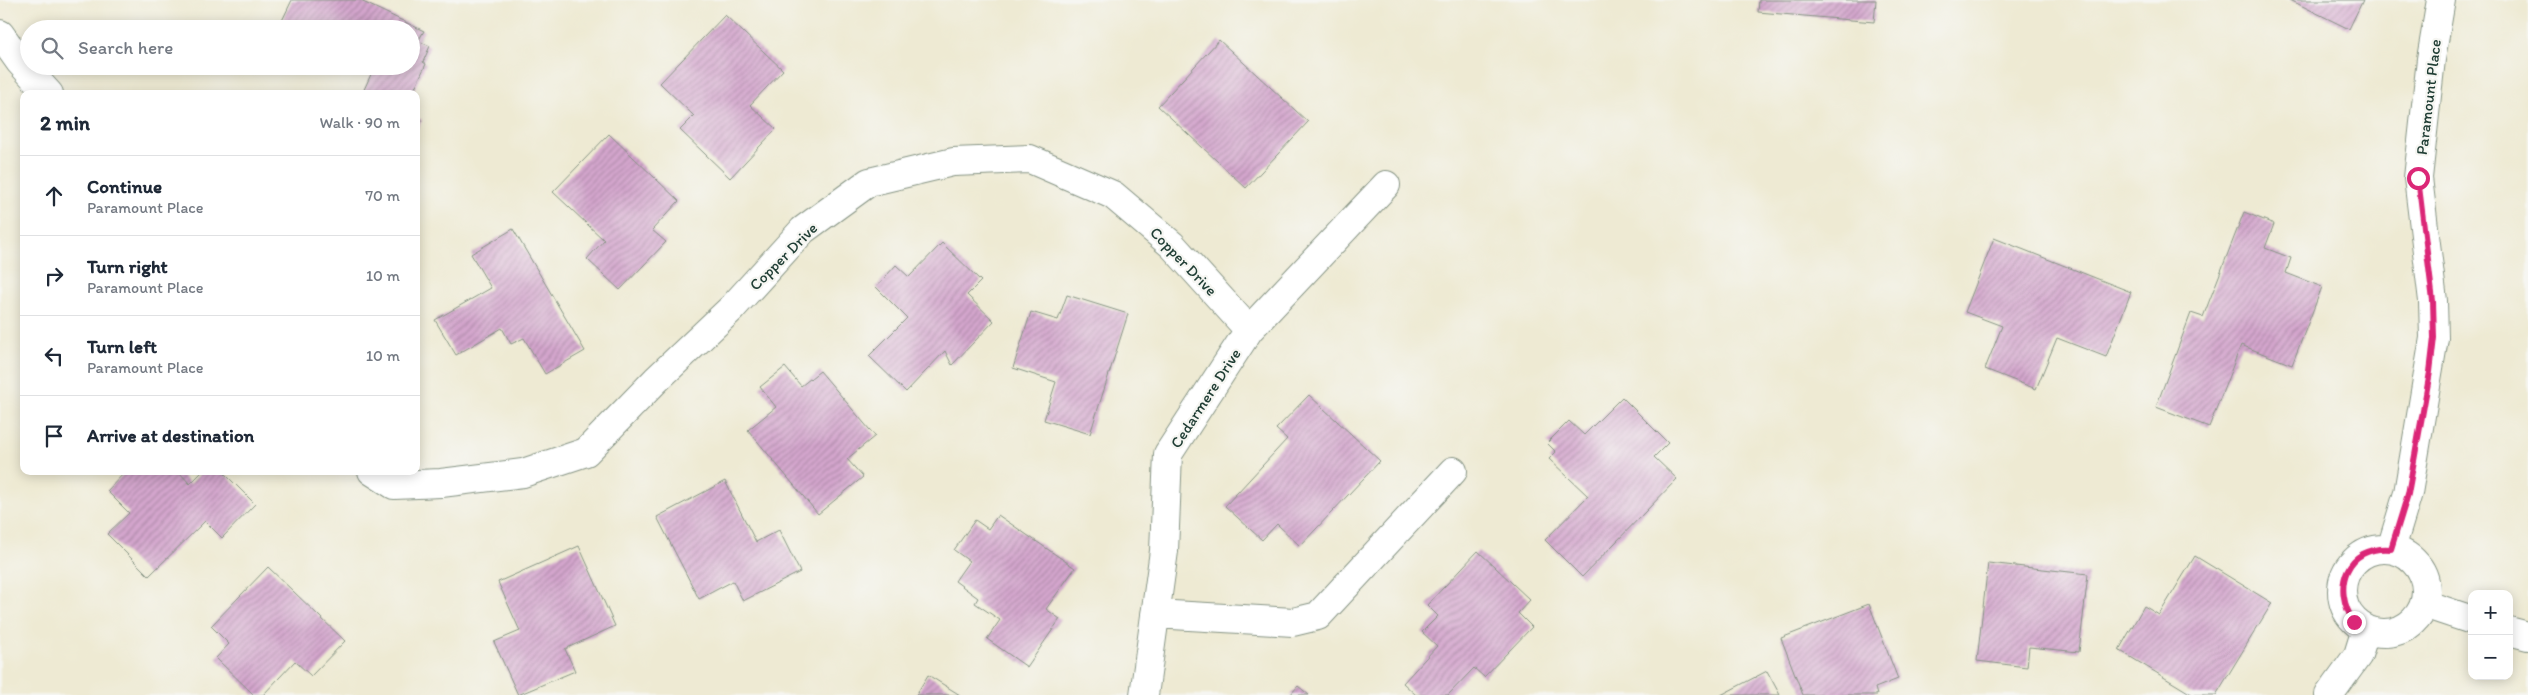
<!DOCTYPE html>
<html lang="en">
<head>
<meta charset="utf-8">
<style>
  body { margin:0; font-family:Itim,sans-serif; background:#f6f6f7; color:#1f2937 }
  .controls { position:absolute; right:15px; bottom:15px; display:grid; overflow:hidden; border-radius:10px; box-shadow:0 2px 12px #0003 }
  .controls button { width:45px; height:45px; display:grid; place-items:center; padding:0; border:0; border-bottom:1px solid #e0e1e3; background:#fff; color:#1f2937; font:25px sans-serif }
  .stop { position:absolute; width:15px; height:15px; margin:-11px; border:4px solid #db2777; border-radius:50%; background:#fff }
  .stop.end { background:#db2777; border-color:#fff; box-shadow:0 1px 5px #0008 }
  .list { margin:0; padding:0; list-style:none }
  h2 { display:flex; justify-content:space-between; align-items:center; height:65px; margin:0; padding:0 20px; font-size:21px }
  h2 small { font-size:16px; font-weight:400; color:#747a83 }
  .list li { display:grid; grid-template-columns:32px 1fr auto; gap:15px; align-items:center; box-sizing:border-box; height:80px; padding:0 20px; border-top:1px solid #e0e1e3 }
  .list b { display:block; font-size:19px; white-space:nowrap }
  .list p { margin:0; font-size:16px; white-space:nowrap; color:#747a83 }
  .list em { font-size:16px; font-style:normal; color:#747a83 }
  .icon { flex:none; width:28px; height:28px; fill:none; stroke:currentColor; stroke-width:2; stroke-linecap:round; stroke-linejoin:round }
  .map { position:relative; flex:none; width:2528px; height:695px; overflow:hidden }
  .search { position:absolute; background:#fff; box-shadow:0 2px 12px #0003; left:20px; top:20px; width:400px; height:55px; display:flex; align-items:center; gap:12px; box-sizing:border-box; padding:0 18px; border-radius:28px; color:#747a83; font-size:19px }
  .panel { position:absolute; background:#fff; box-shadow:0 2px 12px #0003; left:20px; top:90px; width:400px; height:385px; border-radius:10px }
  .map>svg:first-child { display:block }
</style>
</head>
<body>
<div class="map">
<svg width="2528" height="695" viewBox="0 0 2528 695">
  <defs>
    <pattern id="building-hatch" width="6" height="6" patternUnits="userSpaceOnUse" patternTransform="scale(1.25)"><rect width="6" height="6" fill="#d4a6cd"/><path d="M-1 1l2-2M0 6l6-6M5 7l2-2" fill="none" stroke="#ab88a7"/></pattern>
  </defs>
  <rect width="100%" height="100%" fill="#f6f6f2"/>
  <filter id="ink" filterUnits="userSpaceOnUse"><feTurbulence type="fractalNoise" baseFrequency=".02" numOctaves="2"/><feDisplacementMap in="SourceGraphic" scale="10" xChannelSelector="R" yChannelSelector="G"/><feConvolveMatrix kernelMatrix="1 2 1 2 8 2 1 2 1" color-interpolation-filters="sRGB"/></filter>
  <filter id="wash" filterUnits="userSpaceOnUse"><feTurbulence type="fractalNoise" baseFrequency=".0096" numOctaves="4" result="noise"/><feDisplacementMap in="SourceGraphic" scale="20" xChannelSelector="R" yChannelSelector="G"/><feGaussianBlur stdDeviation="1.12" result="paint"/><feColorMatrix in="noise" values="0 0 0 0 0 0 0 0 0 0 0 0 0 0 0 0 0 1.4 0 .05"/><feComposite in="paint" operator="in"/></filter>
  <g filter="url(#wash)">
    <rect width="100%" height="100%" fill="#eeead3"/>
    <g id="blocks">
      <path fill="url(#building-hatch)" d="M 292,0 L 364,0 L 363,2 L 424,31 L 418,41 L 430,46 L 423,62 L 426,64 L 412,94 L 362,94 L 373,70 L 365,66 L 411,66 L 411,29 L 283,29 L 279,27 Z
        M 1759,0 L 1876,0 L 1874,22 L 1758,12 Z
        M 2290,0 L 2363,0 L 2349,29 Z
        M 725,15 L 783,70 L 750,105 L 776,129 L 730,178 L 680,130 L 694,116 L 660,83 Z
        M 1219,40 L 1308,122 L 1246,188 L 1158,106 Z
        M 416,117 L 422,120 L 416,131 Z
        M 609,134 L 679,201 L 652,230 L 666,242 L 620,290 L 587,259 L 604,240 L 553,192 Z
        M 2244,212 L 2274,224 L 2265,248 L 2291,258 L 2286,273 L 2322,287 L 2292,365 L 2241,345 L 2209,427 L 2156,407 L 2191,313 L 2203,317 Z
        M 513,229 L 585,351 L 545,374 L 524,338 L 511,344 L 502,328 L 456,355 L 435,320 L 491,288 L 471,254 Z
        M 1994,238 L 2131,292 L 2106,357 L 2057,338 L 2036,389 L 1985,369 L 2002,326 L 1965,312 Z
        M 942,243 L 981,281 L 967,295 L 994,321 L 952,365 L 945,351 L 906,392 L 869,356 L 907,318 L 876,287 L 896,265 L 909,277 Z
        M 1067,295 L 1128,314 L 1090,434 L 1044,420 L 1056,382 L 1013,368 L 1031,312 L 1058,320 Z
        M 785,367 L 801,386 L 820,371 L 875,436 L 847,459 L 863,477 L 818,514 L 748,430 L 776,407 L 760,387 Z
        M 1309,395 L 1380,461 L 1300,546 L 1277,524 L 1262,540 L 1225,506 L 1287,439 L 1276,429 Z
        M 1622,397 L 1668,443 L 1654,457 L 1677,479 L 1582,577 L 1545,540 L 1588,496 L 1549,459 L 1556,452 L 1547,443 L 1569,421 L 1584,435 Z
        M 126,471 L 178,471 L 190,484 L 203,471 L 222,471 L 255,504 L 222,538 L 205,521 L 149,576 L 107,534 L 129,513 L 107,491 Z
        M 725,481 L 756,542 L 779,530 L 800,572 L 743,601 L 733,581 L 699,599 L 657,517 Z
        M 998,515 L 1075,568 L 1046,609 L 1060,619 L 1027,667 L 987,639 L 1000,620 L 975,603 L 978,598 L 955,581 L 969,561 L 954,550 L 975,520 L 988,529 Z
        M 579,546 L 615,626 L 565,649 L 575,671 L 518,695 L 494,642 L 520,631 L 498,582 Z
        M 1478,551 L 1530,600 L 1518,613 L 1532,627 L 1484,677 L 1474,668 L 1448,695 L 1416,695 L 1403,683 L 1437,646 L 1422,632 L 1438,616 L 1427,605 Z
        M 2195,556 L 2272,603 L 2216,695 L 2193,695 L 2119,650 L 2144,606 L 2159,615 Z
        M 1988,563 L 2088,574 L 2079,652 L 2029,647 L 2027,667 L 1977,661 Z
        M 268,567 L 345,641 L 311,676 L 295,661 L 263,695 L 254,695 L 216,658 L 229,644 L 211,626 Z
        M 1869,604 L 1898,679 L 1875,688 L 1877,695 L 1803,695 L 1781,638 Z
        M 1767,671 L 1780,695 L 1721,695 Z
        M 928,675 L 960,695 L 916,695 Z
        M 1298,686 L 1309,695 L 1290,695 Z"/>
    </g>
  </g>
  <g filter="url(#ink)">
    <use href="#blocks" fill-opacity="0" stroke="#869484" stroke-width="1"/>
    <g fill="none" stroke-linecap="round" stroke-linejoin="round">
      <g stroke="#869484" stroke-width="30">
        <path id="minor" d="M 0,34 L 20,62 L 49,94
          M 372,471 L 394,485 L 441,483 L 523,473 L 586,452 L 656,380 L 732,308 L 803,230 L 869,182 L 953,162 L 1030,159 L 1113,195 L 1172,245 L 1249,330
          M2342 591a42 42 0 1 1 84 0a42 42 0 1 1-84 0Z
          M 2391,549 L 2408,493 L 2434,338 L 2433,301 L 2418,178 L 2431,59 L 2441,0
          M 2424,604 L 2472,620
          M 1155,614 L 1293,622 L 1318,616 L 1453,471
          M 2509,631 L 2528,636
          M 1144,695 L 1164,551 L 1168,454 L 1249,330 L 1386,185
          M 2329,695 L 2358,655 L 2366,629"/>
      </g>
      <use href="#minor" stroke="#fff" stroke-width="28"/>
    </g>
  </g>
  <g fill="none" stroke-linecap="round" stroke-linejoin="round" filter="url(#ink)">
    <path stroke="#db2777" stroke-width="6" d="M 2354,622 C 2331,588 2346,545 2391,549 L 2408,494 L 2430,372 L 2434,338 L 2433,301 L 2418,178"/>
  </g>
  <g text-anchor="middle" stroke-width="4.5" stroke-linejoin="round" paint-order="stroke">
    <g font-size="16" fill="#1f3d34" stroke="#f6f6f2">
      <text transform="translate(2428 97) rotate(-83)" y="6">Paramount Place</text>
      <text transform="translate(783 256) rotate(-45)" y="6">Copper Drive</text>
      <text transform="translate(1184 261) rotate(46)" y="6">Copper Drive</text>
      <text transform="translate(1205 398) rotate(-57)" y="6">Cedarmere Drive</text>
    </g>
  </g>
</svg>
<div class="controls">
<button>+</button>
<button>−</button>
</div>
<div class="stop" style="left:2418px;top:178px"></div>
<div class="stop end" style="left:2354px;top:622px"></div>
<div class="search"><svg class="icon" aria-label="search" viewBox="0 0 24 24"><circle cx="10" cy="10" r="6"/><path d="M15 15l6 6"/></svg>Search here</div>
<section class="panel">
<h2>2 min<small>Walk · 90 m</small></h2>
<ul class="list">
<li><svg class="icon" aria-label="ahead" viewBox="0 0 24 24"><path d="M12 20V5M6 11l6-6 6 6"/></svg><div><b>Continue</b><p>Paramount Place</p></div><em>70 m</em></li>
<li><svg class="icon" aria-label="right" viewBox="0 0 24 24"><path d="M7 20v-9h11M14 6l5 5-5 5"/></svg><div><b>Turn right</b><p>Paramount Place</p></div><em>10 m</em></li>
<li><svg class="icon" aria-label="left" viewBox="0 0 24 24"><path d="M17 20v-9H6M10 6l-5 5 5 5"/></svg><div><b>Turn left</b><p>Paramount Place</p></div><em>10 m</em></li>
<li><svg class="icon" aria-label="arrive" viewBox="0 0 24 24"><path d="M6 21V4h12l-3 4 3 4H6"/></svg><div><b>Arrive at destination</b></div></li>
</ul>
</section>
</div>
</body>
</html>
